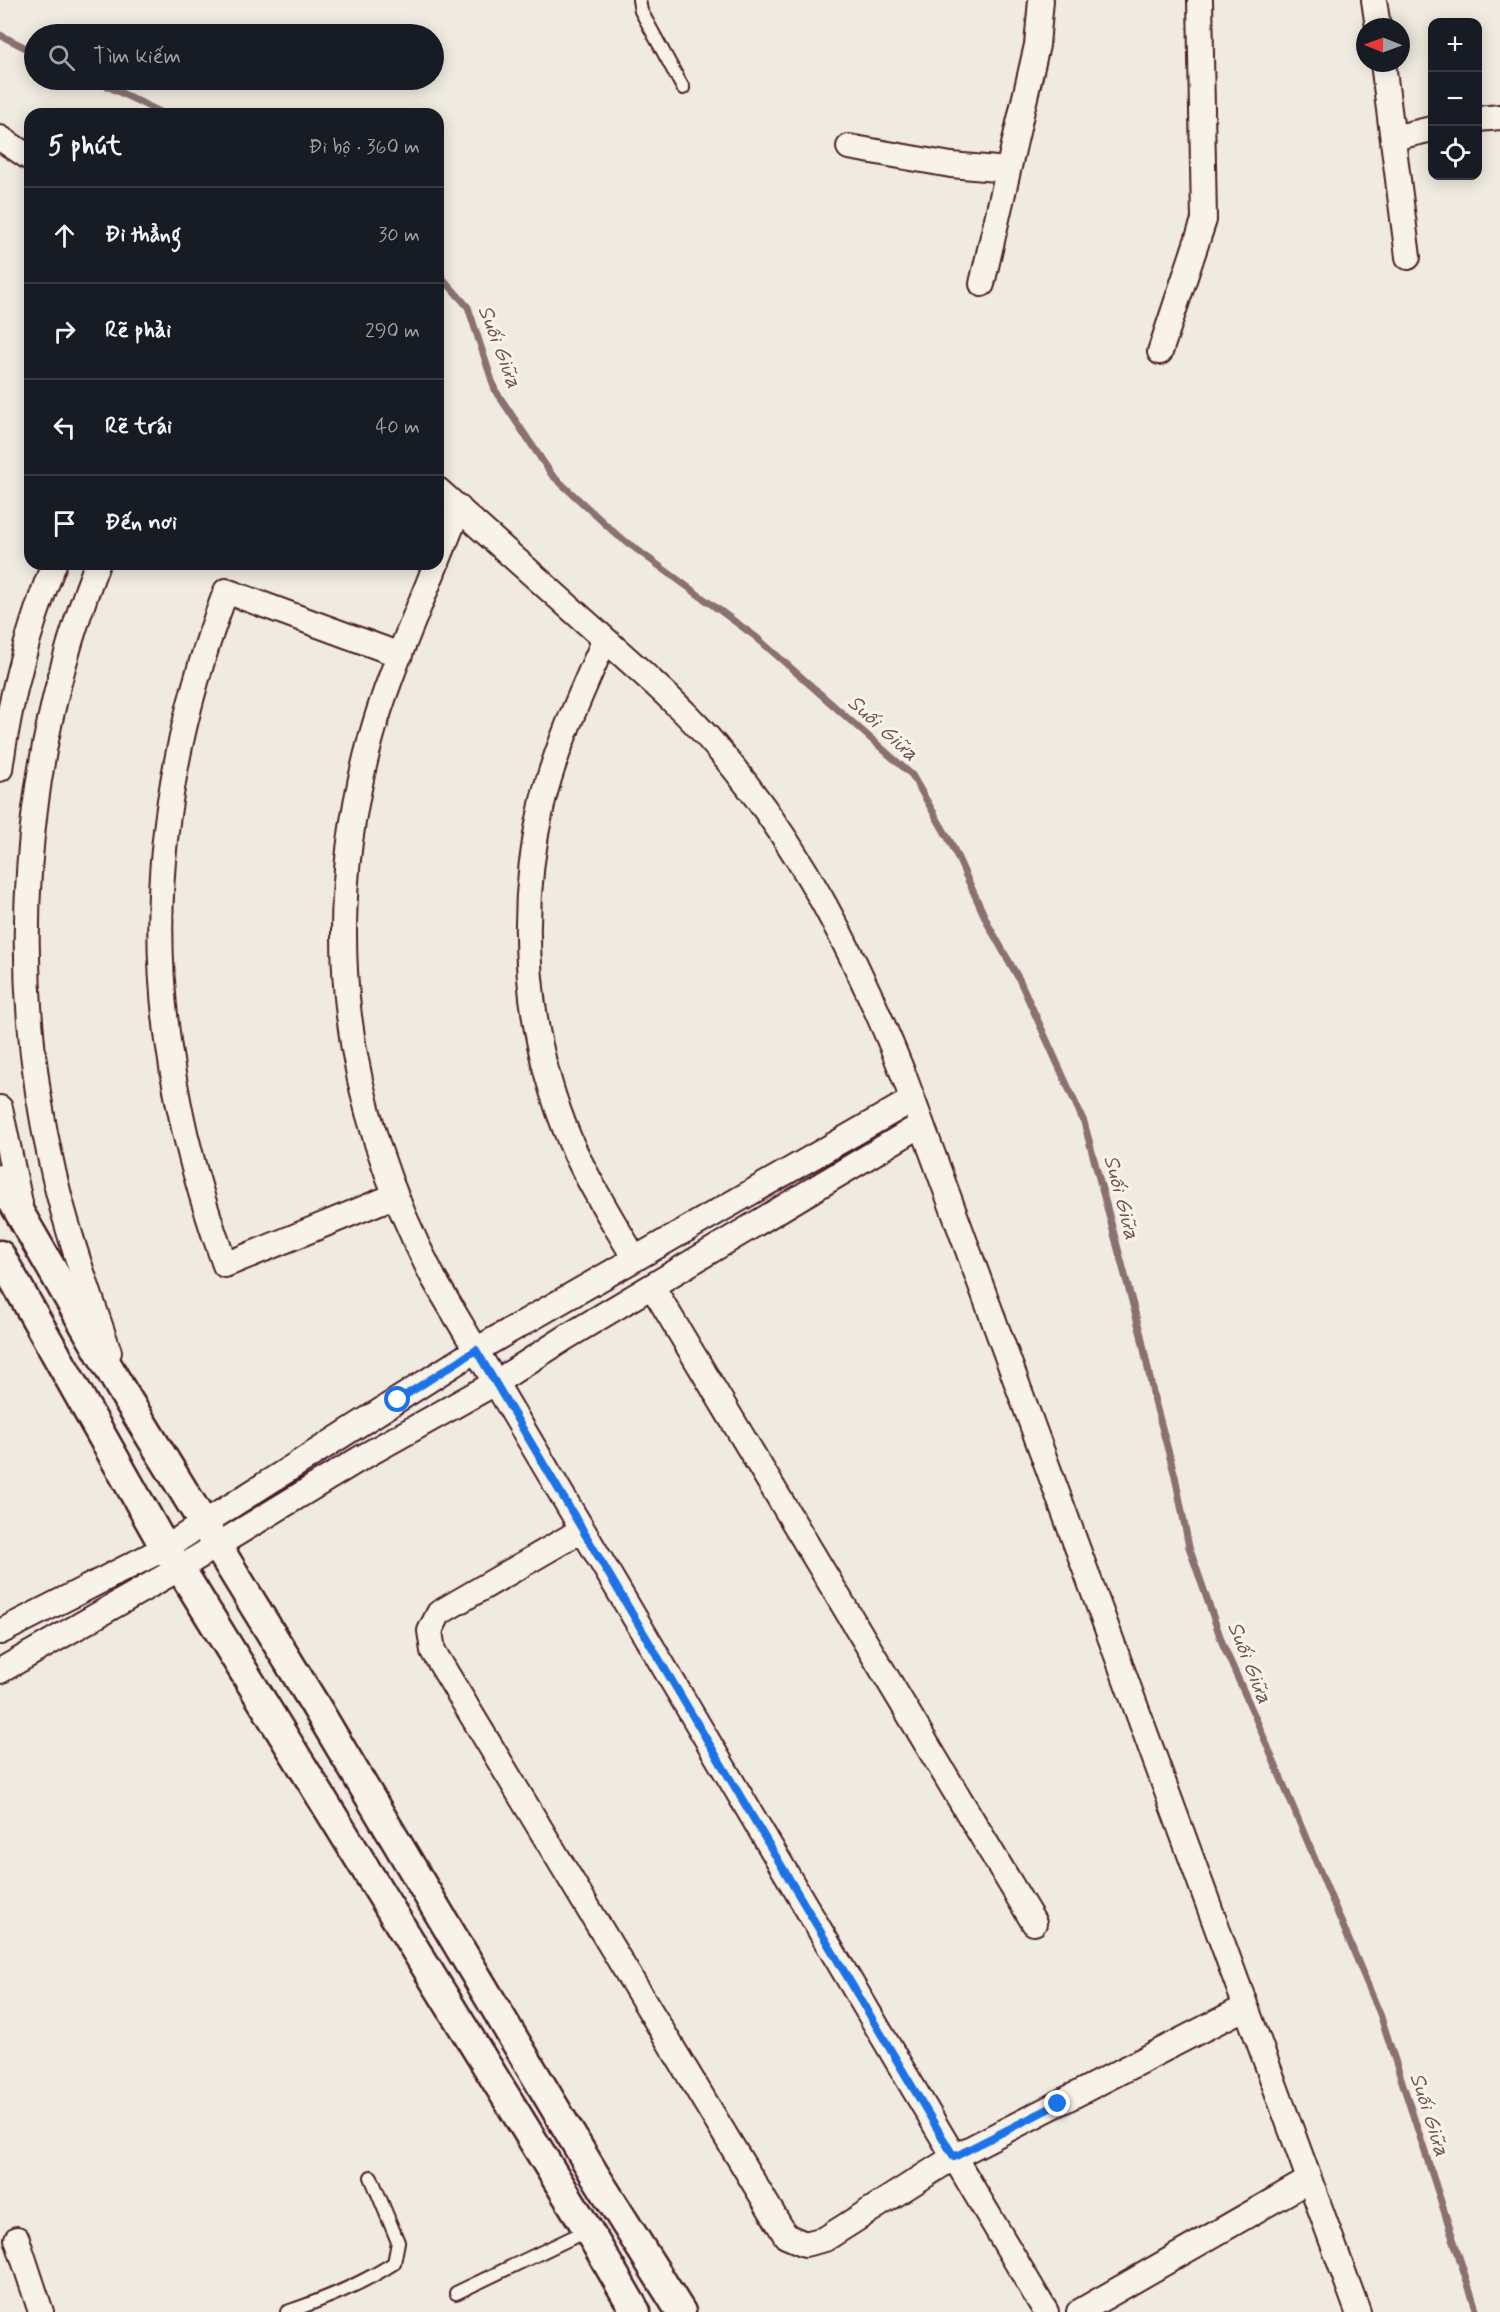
<!DOCTYPE html>
<html lang="vi">
<head>
<meta charset="utf-8">
<style>
  body { margin:0; font-family:Mynerve,sans-serif; background:#242831; color:#f1f3f6 }
  .controls { position:absolute; right:18px; top:18px; display:grid; overflow:hidden; border-radius:12px; box-shadow:0 3px 15px #0003 }
  .controls button { width:54px; height:54px; display:grid; place-items:center; padding:0; border:0; border-bottom:2px solid #363941; background:#171b24; color:#f1f3f6; font:30px sans-serif }
  .compass { position:absolute; left:1356px; top:18px; width:54px; height:54px; border-radius:50%; background:#171b24; box-shadow:0 3px 15px #0003; rotate:271deg }
  .stop { position:absolute; width:18px; height:18px; margin:-14px; border:4px solid #1a73e8; border-radius:50%; background:#fff }
  .stop.end { background:#1a73e8; border-color:#fff; box-shadow:0 2px 6px #0008 }
  .list { margin:0; padding:0; list-style:none }
  h2 { display:flex; justify-content:space-between; align-items:center; height:78px; margin:0; padding:0 24px; font-size:26px }
  h2 small { font-size:20px; font-weight:400; color:#9ea1a6 }
  .list li { display:grid; grid-template-columns:39px 1fr auto; gap:18px; align-items:center; box-sizing:border-box; height:96px; padding:0 24px; border-top:2px solid #363941 }
  .list b { display:block; font-size:22px; white-space:nowrap }
  .list em { font-size:20px; font-style:normal; color:#9ea1a6 }
  .icon { flex:none; width:33px; height:33px; fill:none; stroke:currentColor; stroke-width:2; stroke-linecap:round; stroke-linejoin:round }
  .map { position:relative; flex:none; width:1500px; height:2312px; overflow:hidden }
  .search { position:absolute; background:#171b24; box-shadow:0 3px 15px #0003; left:24px; top:24px; width:420px; height:66px; display:flex; align-items:center; gap:15px; box-sizing:border-box; padding:0 21px; border-radius:33px; color:#9ea1a6; font-size:22px }
  .panel { position:absolute; background:#171b24; box-shadow:0 3px 15px #0003; left:24px; top:108px; width:420px; height:462px; border-radius:18px }
  .map>svg:first-child { display:block }
</style>
</head>
<body>
<div class="map">
<svg width="1500" height="2312" viewBox="0 0 1500 2312">
  <rect width="100%" height="100%" fill="#f0ebe0"/>
  <filter id="ink" filterUnits="userSpaceOnUse"><feTurbulence type="fractalNoise" baseFrequency=".0167" numOctaves="2"/><feDisplacementMap in="SourceGraphic" scale="12" xChannelSelector="R" yChannelSelector="G"/><feConvolveMatrix kernelMatrix="1 2 1 2 8 2 1 2 1" color-interpolation-filters="sRGB"/></filter>
  <g filter="url(#ink)">
    <g fill="none" stroke-linecap="round" stroke-linejoin="round">
      <path stroke="#8b6f72" stroke-width="7" d="M 0,35 L 34,52
        M 95,80 L 164,114
        M 438,273 L 468,307 L 495,390 L 552,475 L 617,535 L 756,637 L 912,775 L 951,843 L 989,926 L 1019,979 L 1084,1122 L 1141,1335 L 1154,1398 L 1175,1476 L 1189,1547 L 1223,1645 L 1256,1719 L 1380,2014 L 1477,2312"/>
      <g stroke="#4a1f2b" stroke-width="16">
        <path id="service" d="M 639,0 L 641,11 L 683,88
          M 456,2293 L 588,2230
          M 287,2312 C 325,2299 360,2285 394,2263 L 398,2242 L 371,2177"/>
      </g>
      <g stroke="#4a1f2b" stroke-width="28">
        <path id="minor" d="M 1374,0 L 1378,27
          M 1383,63 L 1408,257
          M 1478,119 L 1500,117
          M 0,138 L 30,158
          M 1393,138 L 1432,129
          M 849,147 L 951,165 L 1008,170
          M 982,284 L 1037,45 L 1041,0
          M 1160,352 L 1204,220 L 1200,0
          M 438,490 C 491,537 544,585 597,632 C 639,670 682,706 718,749 C 801,846 857,958 904,1076 L 1358,2312
          M 438,560 L 459,508
          M 97,564 C 22,757 6,972 54,1175 C 68,1235 89,1293 109,1352
          M 436,564 C 414,621 387,679 371,738 C 319,929 343,1105 434,1279 L 1046,2312
          M 605,639 C 582,692 557,745 543,800 C 516,915 525,1035 571,1143 C 589,1184 613,1221 635,1259
          M 0,769 C 10,699 28,629 54,564
          M 0,1108 L 20,1203
          M 394,1196 L 225,1265 C 139,1031 138,824 226,591 L 400,655
          M 652,1286 L 1034,1923
          M 582,1530 L 439,1613 L 430,1631 L 433,1651 L 786,2236 L 805,2244 L 825,2239 L 954,2157 L 1246,2007
          M 0,1632 L 165,1548 L 476,1350 L 912,1100
          M 0,1671 L 180,1568 L 361,1458 L 495,1383 L 565,1338 L 921,1125
          M 17,2239 L 41,2312
          M 1079,2312 L 1309,2180"/>
      </g>
      <g stroke="#4a1f2b" stroke-width="33">
        <path id="tertiary" d="M 0,1179 L 121,1389 L 315,1705 L 593,2172 L 681,2312
          M 0,1255 L 165,1548 L 180,1568 L 588,2230 L 636,2312"/>
      </g>
      <use href="#service" stroke="#f7f3e8" stroke-width="12"/>
      <use href="#minor" stroke="#f7f3e8" stroke-width="24"/>
      <use href="#tertiary" stroke="#f7f3e8" stroke-width="28"/>
    </g>
  </g>
  <g fill="none" stroke-linecap="round" stroke-linejoin="round" filter="url(#ink)">
    <path stroke="#1a73e8" stroke-width="8" d="M 398,1400 L 476,1350 L 954,2157 L 1058,2104"/>
  </g>
  <g text-anchor="middle" stroke-width="6" stroke-linejoin="round" paint-order="stroke">
    <g font-size="22" font-style="italic" fill="#704e55" stroke="#f7f3e8">
      <text transform="translate(501 346) rotate(69)" y="8">Suối Giữa</text>
      <text transform="translate(884 727) rotate(42)" y="8">Suối Giữa</text>
      <text transform="translate(1123 1197) rotate(75)" y="8">Suối Giữa</text>
      <text transform="translate(1251 1662) rotate(68)" y="8">Suối Giữa</text>
      <text transform="translate(1431 2114) rotate(72)" y="8">Suối Giữa</text>
    </g>
  </g>
</svg>
<div class="controls">
<button>+</button>
<button>−</button>
<button><svg class="icon" aria-label="locate" viewBox="0 0 24 24"><circle cx="12" cy="12" r="6"/><path d="M12 2v4M12 18v4M2 12h4M18 12h4"/></svg></button>
</div>
<svg class="compass" viewBox="-18 -18 36 36"><path d="M0-13l5 13h-10z" fill="#e53935"/><path d="M0 13l5-13h-10z" fill="#9ea1a6"/></svg>
<div class="stop" style="left:398px;top:1400px"></div>
<div class="stop end" style="left:1058px;top:2104px"></div>
<div class="search"><svg class="icon" aria-label="search" viewBox="0 0 24 24"><circle cx="10" cy="10" r="6"/><path d="M15 15l6 6"/></svg>Tìm kiếm</div>
<section class="panel">
<h2>5 phút<small>Đi bộ · 360 m</small></h2>
<ul class="list">
<li><svg class="icon" aria-label="ahead" viewBox="0 0 24 24"><path d="M12 20V5M6 11l6-6 6 6"/></svg><div><b>Đi thẳng</b></div><em>30 m</em></li>
<li><svg class="icon" aria-label="right" viewBox="0 0 24 24"><path d="M7 20v-9h11M14 6l5 5-5 5"/></svg><div><b>Rẽ phải</b></div><em>290 m</em></li>
<li><svg class="icon" aria-label="left" viewBox="0 0 24 24"><path d="M17 20v-9H6M10 6l-5 5 5 5"/></svg><div><b>Rẽ trái</b></div><em>40 m</em></li>
<li><svg class="icon" aria-label="arrive" viewBox="0 0 24 24"><path d="M6 21V4h12l-3 4 3 4H6"/></svg><div><b>Đến nơi</b></div></li>
</ul>
</section>
</div>
</body>
</html>
